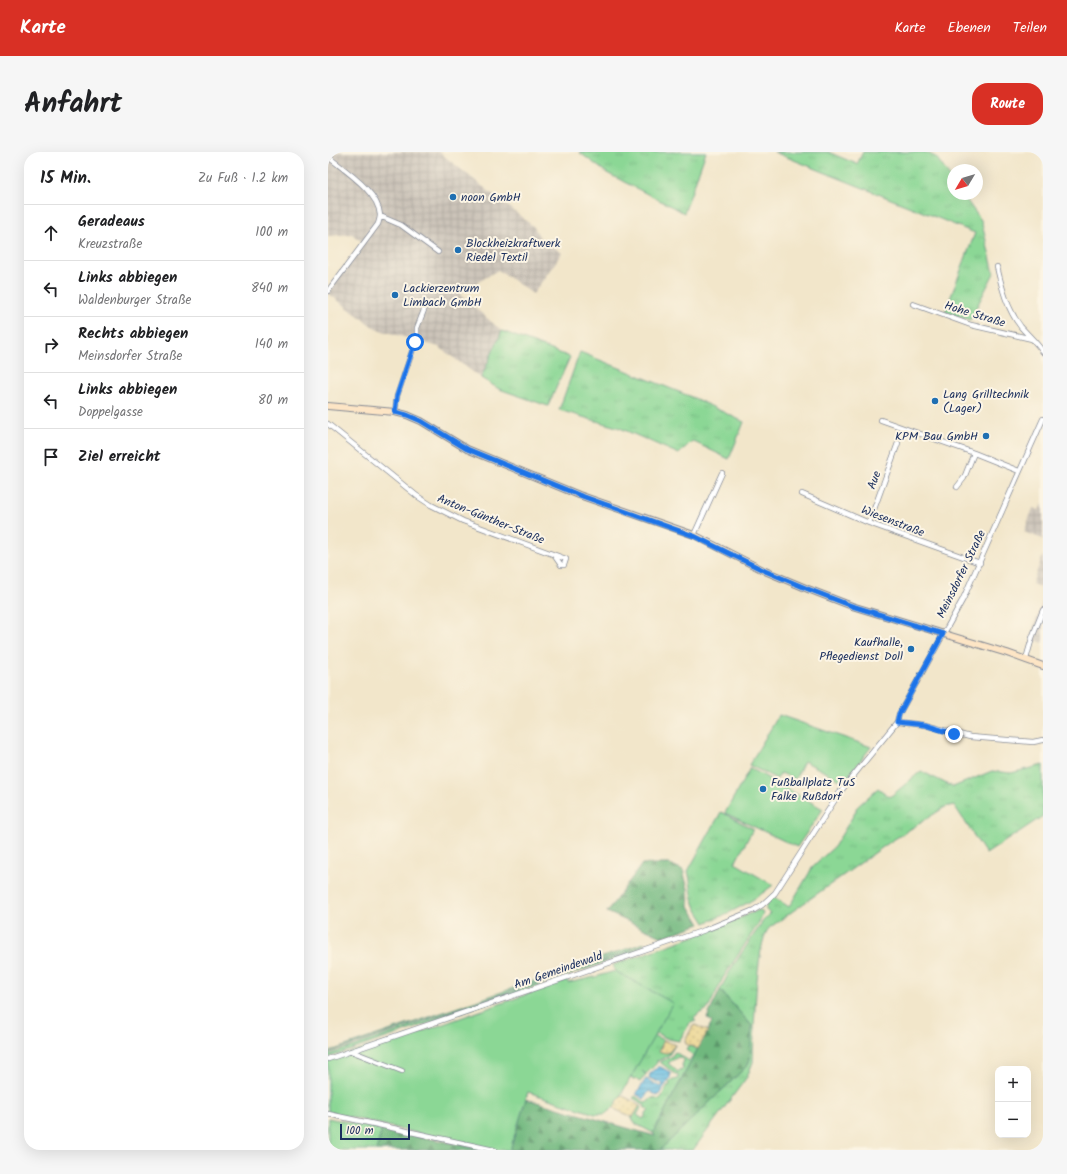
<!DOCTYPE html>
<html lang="de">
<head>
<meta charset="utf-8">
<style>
  body { margin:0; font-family:Kalam,sans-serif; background:#f6f6f6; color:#202124 }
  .controls { position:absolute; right:12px; bottom:12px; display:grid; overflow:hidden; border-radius:8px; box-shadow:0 4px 16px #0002 }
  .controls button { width:36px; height:36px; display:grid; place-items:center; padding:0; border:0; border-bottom:1px solid #e0e0e0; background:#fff; color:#202124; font:20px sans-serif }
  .compass { position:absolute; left:619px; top:12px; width:36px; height:36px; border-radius:50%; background:#fff; box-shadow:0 4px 16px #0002; rotate:232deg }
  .scale { position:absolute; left:12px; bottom:10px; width:70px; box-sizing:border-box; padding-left:4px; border:2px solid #1b2f5e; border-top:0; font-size:11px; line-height:14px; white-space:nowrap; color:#1b2f5e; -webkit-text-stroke:3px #fcf5e5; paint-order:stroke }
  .stop { position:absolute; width:12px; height:12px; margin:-9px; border:3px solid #1a73e8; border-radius:50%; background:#fff }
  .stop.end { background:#1a73e8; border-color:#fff; box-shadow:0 1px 4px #0008 }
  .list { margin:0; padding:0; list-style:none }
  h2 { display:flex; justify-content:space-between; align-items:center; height:52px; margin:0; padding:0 16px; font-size:17px }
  h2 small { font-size:13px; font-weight:400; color:#757577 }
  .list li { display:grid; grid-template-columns:26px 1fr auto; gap:12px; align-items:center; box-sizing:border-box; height:56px; padding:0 16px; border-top:1px solid #e0e0e0 }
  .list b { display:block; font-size:15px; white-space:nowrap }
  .list p { margin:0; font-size:13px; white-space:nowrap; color:#757577 }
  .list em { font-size:13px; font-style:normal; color:#757577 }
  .icon { flex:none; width:22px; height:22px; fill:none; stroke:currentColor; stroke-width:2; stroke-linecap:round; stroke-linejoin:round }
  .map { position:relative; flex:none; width:715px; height:998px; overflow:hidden; border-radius:16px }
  header { display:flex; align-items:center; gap:24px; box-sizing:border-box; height:56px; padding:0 20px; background:#d93025; color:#fff }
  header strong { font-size:19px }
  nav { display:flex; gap:22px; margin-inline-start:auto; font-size:14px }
  .intro { display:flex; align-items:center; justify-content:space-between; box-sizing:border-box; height:96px; padding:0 24px }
  h1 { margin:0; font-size:28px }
  .button { padding:10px 18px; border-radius:16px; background:#d93025; color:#fff; font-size:14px; font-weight:700 }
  main { display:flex; gap:24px; padding:0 24px }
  aside { flex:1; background:#fff; border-radius:16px; box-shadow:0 4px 16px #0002 }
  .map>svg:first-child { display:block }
</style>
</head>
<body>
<header>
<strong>Karte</strong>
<nav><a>Karte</a><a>Ebenen</a><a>Teilen</a></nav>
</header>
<div class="intro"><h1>Anfahrt</h1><a class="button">Route</a></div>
<main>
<aside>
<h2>15 Min.<small>Zu Fuß · 1.2 km</small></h2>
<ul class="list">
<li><svg class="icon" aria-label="ahead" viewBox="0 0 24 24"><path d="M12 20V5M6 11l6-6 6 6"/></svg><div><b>Geradeaus</b><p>Kreuzstraße</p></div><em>100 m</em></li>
<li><svg class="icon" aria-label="left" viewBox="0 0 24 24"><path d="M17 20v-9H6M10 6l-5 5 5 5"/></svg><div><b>Links abbiegen</b><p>Waldenburger Straße</p></div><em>840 m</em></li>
<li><svg class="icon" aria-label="right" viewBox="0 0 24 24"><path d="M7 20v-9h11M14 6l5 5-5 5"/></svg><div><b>Rechts abbiegen</b><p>Meinsdorfer Straße</p></div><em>140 m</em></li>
<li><svg class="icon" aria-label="left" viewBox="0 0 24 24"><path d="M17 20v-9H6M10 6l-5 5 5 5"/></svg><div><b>Links abbiegen</b><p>Doppelgasse</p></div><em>80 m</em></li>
<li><svg class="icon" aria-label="arrive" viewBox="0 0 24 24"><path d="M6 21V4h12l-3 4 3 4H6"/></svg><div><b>Ziel erreicht</b></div></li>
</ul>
</aside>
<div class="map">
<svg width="715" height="998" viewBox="0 0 715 998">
  <defs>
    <pattern id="industrial-grid" width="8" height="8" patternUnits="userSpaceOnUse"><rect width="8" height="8" fill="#cbc3b8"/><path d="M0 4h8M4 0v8" fill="none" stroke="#aea8a1"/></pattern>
    <pattern id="grass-tufts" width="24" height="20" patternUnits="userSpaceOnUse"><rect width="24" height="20" fill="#8bd795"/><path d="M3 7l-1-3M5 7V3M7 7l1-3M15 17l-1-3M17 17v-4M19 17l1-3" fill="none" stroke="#77b983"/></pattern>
    <pattern id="forest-firs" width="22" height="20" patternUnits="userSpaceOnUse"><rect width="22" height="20" fill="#70b87e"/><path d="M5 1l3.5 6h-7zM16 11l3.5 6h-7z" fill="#5b966a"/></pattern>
    <pattern id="sand-dots" width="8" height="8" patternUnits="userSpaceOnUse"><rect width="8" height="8" fill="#eeda9e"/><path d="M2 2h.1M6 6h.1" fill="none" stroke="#ccbb8a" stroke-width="1.8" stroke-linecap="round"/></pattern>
    <pattern id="water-rules" width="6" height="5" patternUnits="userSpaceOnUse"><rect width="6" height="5" fill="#66bee3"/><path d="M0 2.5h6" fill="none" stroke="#539bbb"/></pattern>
  </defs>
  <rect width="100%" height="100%" fill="#fcf5e5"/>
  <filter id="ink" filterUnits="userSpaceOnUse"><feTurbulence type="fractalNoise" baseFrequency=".025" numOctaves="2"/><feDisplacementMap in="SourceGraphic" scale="8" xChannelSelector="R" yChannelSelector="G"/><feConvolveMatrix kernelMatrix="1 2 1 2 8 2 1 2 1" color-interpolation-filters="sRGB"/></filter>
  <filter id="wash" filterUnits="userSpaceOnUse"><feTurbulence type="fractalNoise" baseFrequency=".012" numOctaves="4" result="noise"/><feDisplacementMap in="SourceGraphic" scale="16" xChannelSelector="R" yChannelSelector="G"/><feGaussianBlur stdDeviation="0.9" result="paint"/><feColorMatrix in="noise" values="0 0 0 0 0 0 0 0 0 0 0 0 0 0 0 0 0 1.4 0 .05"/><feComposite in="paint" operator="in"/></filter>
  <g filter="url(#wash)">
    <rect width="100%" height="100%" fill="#f2e6ca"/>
    <path fill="url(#industrial-grid)" d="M 0,0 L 111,0 L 206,75 L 212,86 L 234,101 L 205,142 L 170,118 L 131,142 L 174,179 L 153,226 L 111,195 L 48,177 L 0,141 L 34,90 L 24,82 L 0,84 Z
      M 715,351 L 715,387 L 696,380 L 705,356 L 711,358 Z
      M 715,403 L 715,436 L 704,432 Z
      M 715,448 L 715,491 L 702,486 Z"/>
    <path fill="url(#grass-tufts)" stroke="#53837a" fill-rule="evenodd" d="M 251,0 L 378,0 L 356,61 L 279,21 Z
      M 446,0 L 500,0 L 529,12 L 535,0 L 597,0 L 608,5 L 625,29 L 625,42 L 634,42 L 653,68 L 666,121 L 642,168 L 617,160 L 647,81 Z
      M 174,179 L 242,205 L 220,254 L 171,237 L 153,226 Z
      M 252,200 L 366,246 L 416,270 L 401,307 L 364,289 L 351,302 L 292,276 L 231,258 Z
      M 715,613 L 715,664 L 658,702 L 626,653 L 617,655 L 562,690 L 441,776 C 427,791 426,885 425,910 L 419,925 L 365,998 L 332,998 L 420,913 L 424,874 L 392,838 L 403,817 L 435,769 L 442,762 L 438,758 C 438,752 442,748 446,745 L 461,755 L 486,713 L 506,695 L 528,659 L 528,656 L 550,636 L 562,645 L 593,619 L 625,635 L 664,619 L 683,621 Z
      M 393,660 L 425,677 L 407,711 L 445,733 C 425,750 402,761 377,771 C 373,764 368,758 366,751 C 363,741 363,730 360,719 Z
      M 431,758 L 432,758 L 435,761 L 432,769 L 395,826 L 380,857 L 370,862 L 368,865 L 367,865 L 366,867 L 368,869 L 362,871 L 351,889 L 340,887 L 328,881 L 344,851 L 287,819 L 285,813 L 375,781 Z
      M 316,791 L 316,793 L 283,805 L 0,901 L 0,900 Z
      M 316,795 L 316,797 L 0,906 L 0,903 Z
      M 326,884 L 336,888 L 331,899 L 340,901 L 347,893 L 341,903 L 330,909 L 329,908 L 329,911 L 318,922 L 314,919 L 318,923 L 312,930 L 306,926 L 305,928 L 303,925 Z
      M 361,894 L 370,897 L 325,981 L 308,972 L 303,965 L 305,965 L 312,953 L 314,954 L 309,963 L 315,967 L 321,958 L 316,955 L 317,953 L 305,946 L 307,944 L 318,951 L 324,946 L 332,948 L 340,933 L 341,934 L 342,932 L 341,931 L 342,929 L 350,927 L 350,922 L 347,922 L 332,910 L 343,905 L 347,900 L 361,909 L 365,903 L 358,898 ZM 350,905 L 354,906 L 356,909 L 354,913 L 355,916 L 354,918 L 352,917 L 350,920 L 340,911 Z"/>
    <path fill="url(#forest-firs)" stroke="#46746e" d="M 314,712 L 342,712 L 355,718 L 360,737 L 361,754 L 372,772 L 334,785 L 279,760 Z
      M 392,838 L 424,874 L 422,907 L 420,913 L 332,998 L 182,998 L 198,947 L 327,984 L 325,981 L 384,870 L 379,866 Z
      M 54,977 L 158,998 L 48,998 Z"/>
    <path fill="url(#sand-dots)" stroke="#84847e" d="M 367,873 L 380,879 L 370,897 L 358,892 L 357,889 L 365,874 Z
      M 336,888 L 347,893 C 340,901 341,903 331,899 Z
      M 293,943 L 312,953 L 305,965 L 288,958 L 286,955 Z"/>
    <path fill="#8bd795" stroke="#53837a" d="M 451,563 L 532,591 L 543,595 L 516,630 L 476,609 L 467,627 L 453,621 L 449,627 L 421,613 Z
      M 422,616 L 495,657 L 469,695 L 397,661 Z
      M 287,819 L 345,851 L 286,955 L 277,962 L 267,962 L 200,940 L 182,998 L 161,998 L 0,960 L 0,909 L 24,900 L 76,886 L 239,828 L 240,831 L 267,825 Z
      M 0,966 L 54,977 L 48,998 L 0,998 Z"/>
    <path fill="url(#water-rules)" stroke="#4076a0" d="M 330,915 L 333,915 L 343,921 L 343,923 L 342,923 L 342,926 L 330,944 L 321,939 L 316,947 L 308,942 L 318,927 L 333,935 L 335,932 L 321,926 L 322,924 L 321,923 Z"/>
  </g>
  <g filter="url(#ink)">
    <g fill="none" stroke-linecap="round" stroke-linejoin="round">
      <g stroke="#868a94" stroke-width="6">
        <path id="minor" d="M 52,64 L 73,73 L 110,100
          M 669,115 C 674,136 679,157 693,175 C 700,183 709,191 715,200
          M 0,139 L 50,72 C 51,69 52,66 52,63 C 51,41 19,20 3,7 L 3,0
          M 585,152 L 643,173 L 704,187
          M 67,260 L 69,244 L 89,185 L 89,176 L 98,153
          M 553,268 L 646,301 L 691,319
          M 0,272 L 89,344 L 103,353 L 135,369 L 238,407 L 236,413 L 233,413 L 226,403
          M 629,335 L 636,326 L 646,301
          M 474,342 L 541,371 L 652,411
          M 541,371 L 570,291
          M 366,383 L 394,321
          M 698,507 L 704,486 L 715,458
          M 569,570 L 597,573 L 642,585 L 705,590 L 715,588
          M 23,899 L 74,919
          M 0,907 L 377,778 L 426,758 L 434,753 L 447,741 L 512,640 L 569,570 L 571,562 L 635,447 L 715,267
          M 0,962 L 166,998"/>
      </g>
      <g stroke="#868a94" stroke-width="8">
        <path id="secondary" d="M 0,254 L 67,260 L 79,263 L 93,269 L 139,297 L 251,343 L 366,383 L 437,419 L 480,437 L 524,454 L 679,501 L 715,514"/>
      </g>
      <use href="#minor" stroke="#fff" stroke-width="4.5"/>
      <use href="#secondary" stroke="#fde5c5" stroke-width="6"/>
    </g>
  </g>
  <g fill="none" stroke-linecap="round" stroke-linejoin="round" filter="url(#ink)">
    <path stroke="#1a73e8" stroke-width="5" d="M 87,190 L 69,244 L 67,260 L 79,263 L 93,269 L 139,297 L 251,343 L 366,384 L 437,419 L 480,437 L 524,454 L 615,482 L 571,562 L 569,570 L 597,573 L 626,582"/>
  </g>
  <g fill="#1f6fb2" stroke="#fcf5e5" stroke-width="1.5">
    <circle cx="125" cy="45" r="4"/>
    <circle cx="130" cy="98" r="4"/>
    <circle cx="67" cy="143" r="4"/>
    <circle cx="607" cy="249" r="4"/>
    <circle cx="658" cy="284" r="4"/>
    <circle cx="583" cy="497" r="4"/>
    <circle cx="435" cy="637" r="4"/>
  </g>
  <g text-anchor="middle" stroke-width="4" stroke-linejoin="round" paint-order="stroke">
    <g font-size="12" fill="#1b2f5e" stroke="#fcf5e5" text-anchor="start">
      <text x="133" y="49">noon GmbH</text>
      <text x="138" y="95">Blockheizkraftwerk<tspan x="138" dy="14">Riedel Textil</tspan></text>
      <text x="75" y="140">Lackierzentrum<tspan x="75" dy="14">Limbach GmbH</tspan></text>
      <text x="615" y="246">Lang Grilltechnik<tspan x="615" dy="14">(Lager)</tspan></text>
      <text x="650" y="288" text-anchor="end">KPM Bau GmbH</text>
      <text x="575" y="494" text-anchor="end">Kaufhalle,<tspan x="575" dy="14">Pflegedienst Doll</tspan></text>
      <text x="443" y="634">Fußballplatz TuS<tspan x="443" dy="14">Falke Rußdorf</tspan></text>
    </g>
    <g font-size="12" fill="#1b2f5e" stroke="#fcf5e5">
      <text transform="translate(647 162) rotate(17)" y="4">Hohe Straße</text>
      <text transform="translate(546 328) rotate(-70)" y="4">Aue</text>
      <text transform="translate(163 367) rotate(22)" y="4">Anton-Günther-Straße</text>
      <text transform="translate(565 369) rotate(21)" y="4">Wiesenstraße</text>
      <text transform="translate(633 422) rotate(-64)" y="4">Meinsdorfer Straße</text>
      <text transform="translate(230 818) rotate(-19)" y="4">Am Gemeindewald</text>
    </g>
  </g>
</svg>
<div class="controls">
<button>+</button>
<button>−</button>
</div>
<svg class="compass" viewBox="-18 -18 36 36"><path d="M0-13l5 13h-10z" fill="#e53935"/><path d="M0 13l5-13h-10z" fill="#757577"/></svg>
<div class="scale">100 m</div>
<div class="stop" style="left:87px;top:190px"></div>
<div class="stop end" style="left:626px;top:582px"></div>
</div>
</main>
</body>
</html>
